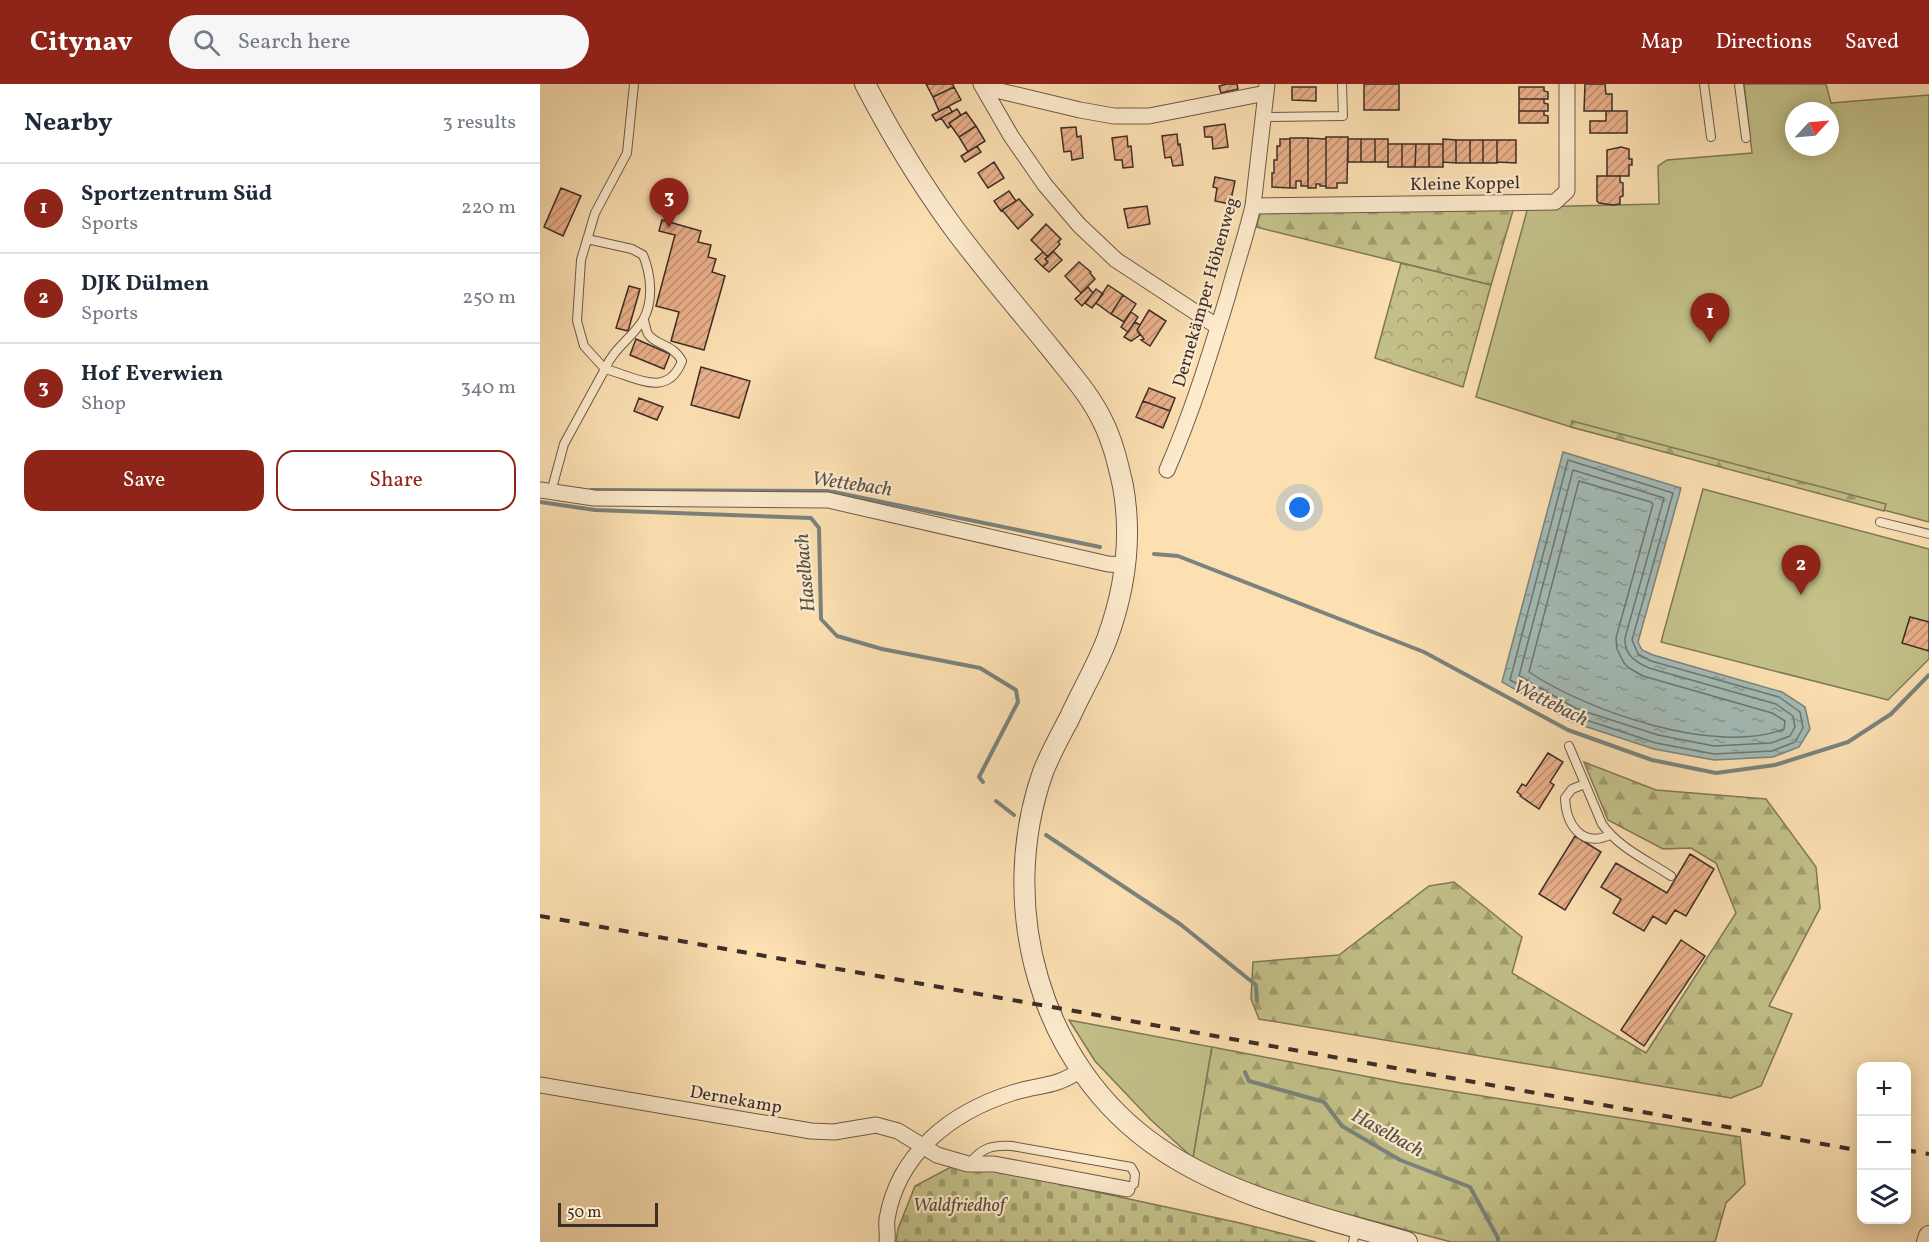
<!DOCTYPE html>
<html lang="en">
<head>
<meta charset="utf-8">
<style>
  body { margin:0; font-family:Vollkorn,serif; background:#f6f6f7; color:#1f2937 }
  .controls { position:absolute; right:18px; bottom:18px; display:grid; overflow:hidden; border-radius:12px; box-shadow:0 3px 15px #0003 }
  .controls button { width:54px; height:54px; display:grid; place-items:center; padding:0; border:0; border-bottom:2px solid #e0e1e3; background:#fff; color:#1f2937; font:30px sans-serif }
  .compass { position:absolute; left:1245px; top:18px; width:54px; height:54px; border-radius:50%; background:#fff; box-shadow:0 3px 15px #0003; rotate:64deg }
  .scale { position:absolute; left:18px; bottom:15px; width:100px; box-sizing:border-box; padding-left:6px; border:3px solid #3c2e29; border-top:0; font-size:16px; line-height:21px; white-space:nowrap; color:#3c2e29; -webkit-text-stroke:4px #fdebcd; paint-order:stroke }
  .you { position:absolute; left:760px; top:424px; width:21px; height:21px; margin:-15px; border:4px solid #fff; border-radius:50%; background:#1a73e8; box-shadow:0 0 0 9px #1a73e833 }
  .badge { display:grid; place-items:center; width:39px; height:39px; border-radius:50%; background:#8f2418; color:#fff; font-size:20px; font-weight:700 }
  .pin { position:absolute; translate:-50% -50px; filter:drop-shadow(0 2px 3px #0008) }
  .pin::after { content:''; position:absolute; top:32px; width:21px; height:18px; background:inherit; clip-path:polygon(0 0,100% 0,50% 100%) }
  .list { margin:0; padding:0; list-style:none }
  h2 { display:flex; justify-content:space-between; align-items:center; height:78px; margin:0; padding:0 24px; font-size:26px }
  h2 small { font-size:20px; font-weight:400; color:#747a83 }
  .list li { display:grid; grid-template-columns:39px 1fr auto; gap:18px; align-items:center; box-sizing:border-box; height:90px; padding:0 24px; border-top:2px solid #e0e1e3 }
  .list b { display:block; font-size:22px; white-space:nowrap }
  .list p { margin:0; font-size:20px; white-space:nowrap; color:#747a83 }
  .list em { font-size:20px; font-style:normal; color:#747a83 }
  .actions { display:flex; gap:12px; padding:18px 24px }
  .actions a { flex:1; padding:14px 0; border:2px solid #8f2418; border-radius:18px; text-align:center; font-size:21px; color:#8f2418 }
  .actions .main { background:#8f2418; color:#fff }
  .icon { flex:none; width:33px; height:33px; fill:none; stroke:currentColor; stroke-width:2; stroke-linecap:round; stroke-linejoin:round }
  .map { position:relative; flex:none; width:1389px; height:1158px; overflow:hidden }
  header { display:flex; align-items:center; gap:36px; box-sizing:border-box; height:84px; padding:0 30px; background:#8f2418; color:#fff }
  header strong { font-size:28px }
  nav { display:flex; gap:33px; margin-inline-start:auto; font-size:21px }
  .search { width:420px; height:54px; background:#f6f6f7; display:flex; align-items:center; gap:15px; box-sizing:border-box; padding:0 21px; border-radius:33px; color:#747a83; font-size:22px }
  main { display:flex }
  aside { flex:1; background:#fff }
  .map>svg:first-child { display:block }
</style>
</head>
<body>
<header>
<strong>Citynav</strong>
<div class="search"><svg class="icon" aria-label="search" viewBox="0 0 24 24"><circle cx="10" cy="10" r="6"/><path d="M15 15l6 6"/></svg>Search here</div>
<nav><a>Map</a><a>Directions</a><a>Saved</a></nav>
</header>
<main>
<aside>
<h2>Nearby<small>3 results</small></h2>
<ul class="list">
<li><span class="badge">1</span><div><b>Sportzentrum Süd</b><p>Sports</p></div><em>220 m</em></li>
<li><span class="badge">2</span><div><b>DJK Dülmen</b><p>Sports</p></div><em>250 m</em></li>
<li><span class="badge">3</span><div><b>Hof Everwien</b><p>Shop</p></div><em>340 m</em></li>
</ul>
<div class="actions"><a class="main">Save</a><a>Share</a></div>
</aside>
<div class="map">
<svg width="1389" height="1158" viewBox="0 0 1389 1158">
  <defs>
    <pattern id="forest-firs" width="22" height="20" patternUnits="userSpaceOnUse" patternTransform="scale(1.5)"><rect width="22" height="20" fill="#c3c189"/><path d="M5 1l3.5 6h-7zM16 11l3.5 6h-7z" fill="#a09d70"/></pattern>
    <pattern id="cemetery-stones" width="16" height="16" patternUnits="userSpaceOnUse" patternTransform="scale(1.5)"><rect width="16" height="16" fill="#c3c189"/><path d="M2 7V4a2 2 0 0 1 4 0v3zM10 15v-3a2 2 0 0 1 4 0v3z" fill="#a09d70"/></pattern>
    <pattern id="park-crowns" width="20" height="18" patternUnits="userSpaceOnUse" patternTransform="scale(1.5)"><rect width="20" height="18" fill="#c3c189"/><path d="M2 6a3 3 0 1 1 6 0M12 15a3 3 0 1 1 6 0" fill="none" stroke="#a09d70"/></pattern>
    <pattern id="water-ripples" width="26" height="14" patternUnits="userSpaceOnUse" patternTransform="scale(1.5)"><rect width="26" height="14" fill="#a3bbb6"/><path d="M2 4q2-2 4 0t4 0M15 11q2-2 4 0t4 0" fill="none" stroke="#869894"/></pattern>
    <pattern id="building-hatch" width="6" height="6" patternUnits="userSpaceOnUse" patternTransform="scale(1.5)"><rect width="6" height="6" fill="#eab08a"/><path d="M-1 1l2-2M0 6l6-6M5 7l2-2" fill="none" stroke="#bf9071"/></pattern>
  </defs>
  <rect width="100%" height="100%" fill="#fce0b2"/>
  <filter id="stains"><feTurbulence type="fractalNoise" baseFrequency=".00333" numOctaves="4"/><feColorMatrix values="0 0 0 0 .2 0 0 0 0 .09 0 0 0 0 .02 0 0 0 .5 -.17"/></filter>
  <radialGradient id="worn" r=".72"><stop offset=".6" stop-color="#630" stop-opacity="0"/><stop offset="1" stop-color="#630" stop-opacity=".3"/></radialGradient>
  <path fill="#c3c189" stroke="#807859" stroke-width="1.5" fill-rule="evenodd" d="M 1204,0 L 1286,0 L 1291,19 L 1389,11 L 1389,438 L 1031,343 L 936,313 L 988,123 L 1119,120 L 1118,82 L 1127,76 L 1212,69 ZM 1254,27 L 1290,27 L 1290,63 L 1254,63 Z
    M 1163,405 L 1389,465 L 1389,575 L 1348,616 L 1121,558 Z
    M 529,936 L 672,963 L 653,1074 L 611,1036 L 555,977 Z"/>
  <path fill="url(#forest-firs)" stroke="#807859" stroke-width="1.5" d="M 974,123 L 951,201 L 716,143 L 721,127 Z
    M 1032,337 L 1346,420 L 1344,427 L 1031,343 Z
    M 1044,678 L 1116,706 L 1226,715 L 1276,783 L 1280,824 L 1229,922 L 1252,930 L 1221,1002 L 1191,1014 L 719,935 L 711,915 L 713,878 L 799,871 L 889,802 L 914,798 L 982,853 L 972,889 L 1106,969 L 1196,829 L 1176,779 L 1151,764 L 1123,765 L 1068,736 Z
    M 672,963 L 861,999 L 1200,1053 L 1205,1100 L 1186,1119 L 1175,1158 L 911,1158 L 736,1111 L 686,1092 L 653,1074 Z"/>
  <path fill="url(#cemetery-stones)" stroke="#807859" stroke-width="1.5" d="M 411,1083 L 460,1087 L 700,1139 L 776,1158 L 356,1158 L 358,1145 L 375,1102 Z"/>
  <path fill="url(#park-crowns)" stroke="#807859" stroke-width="1.5" d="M 861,179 L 951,201 L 923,303 L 835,274 Z"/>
  <path fill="url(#water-ripples)" stroke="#7a837e" stroke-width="1.5" d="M 1023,368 L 1141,404 L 1098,558 L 1102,566 L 1113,571 L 1242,608 L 1265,623 L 1270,645 L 1259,663 L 1233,673 L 1174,676 L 1114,665 L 1032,638 L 962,598 Z"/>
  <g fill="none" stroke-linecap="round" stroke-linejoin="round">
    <path stroke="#707470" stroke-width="1.5" d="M 1028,376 L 1133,409 L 1092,556 L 1098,570 L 1111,577 L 1239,613 L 1260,628 L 1263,644 L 1255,658 L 1232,667 L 1174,670 L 1116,659 L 1034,632 L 970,596 Z
      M 1033,386 L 1124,414 L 1085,554 C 1084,570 1095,578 1109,584 L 1236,620 L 1253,632 L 1255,643 L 1250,652 L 1231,659 L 1174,662 L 1118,651 L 1037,625 L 979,592 Z
      M 1039,397 L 1111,418 L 1113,420 L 1076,554 L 1077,565 L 1084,579 L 1089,584 L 1103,592 L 1232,629 L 1245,637 L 1244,645 C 1176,672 1047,627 989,588 Z"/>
    <path stroke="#7a837e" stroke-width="4" d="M 51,406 L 289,407 L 560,463
      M 0,418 L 55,426 L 271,434 L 279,444 L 281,535 L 297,552 L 342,565 L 440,584 L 476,606 L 478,618 L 439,693 L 443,698
      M 614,470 L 638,472 L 884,568 L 1028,646 L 1112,676 L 1176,689 L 1235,681 L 1308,658 L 1351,630 L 1389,591
      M 456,717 L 474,731
      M 506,751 L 640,840 L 716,901 L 717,917
      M 705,988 L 709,997 L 784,1018 L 802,1042 L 860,1076 L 930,1103 L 958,1154 L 958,1158"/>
  </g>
  <path fill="url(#building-hatch)" stroke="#3c2e29" stroke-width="1.5" d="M 386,0 L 413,0 L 414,3 L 393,13 Z
    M 687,0 L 697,0 L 698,5 L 681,9 L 679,2 Z
    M 824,0 L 859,0 L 859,26 L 824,26 Z
    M 1045,0 L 1065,0 L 1066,10 L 1072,10 L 1072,27 L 1044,27 Z
    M 414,3 L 421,16 L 399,27 L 393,13 Z
    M 752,3 L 776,3 L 776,17 L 752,16 Z
    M 979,3 L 1004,3 L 1004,7 L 1008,8 L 1008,15 L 979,15 Z
    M 979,15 L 1004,15 L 1004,19 L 1008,20 L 1008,27 L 979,27 Z
    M 409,22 L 412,28 L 396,37 L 392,31 Z
    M 417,25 L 421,31 L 409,39 L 411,42 L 408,44 L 401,34 Z
    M 979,27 L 1004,27 L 1004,31 L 1008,32 L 1008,39 L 979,39 Z
    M 1066,27 L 1087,27 L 1087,49 L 1050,49 L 1050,37 L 1066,37 Z
    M 426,28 L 436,42 L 419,53 L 409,39 Z
    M 685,40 L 688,63 L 673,65 L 672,53 L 665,53 L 664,43 Z
    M 436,42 L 445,57 L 428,68 L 419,53 Z
    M 536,43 L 537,53 L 541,52 L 543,74 L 532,76 L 531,67 L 524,68 L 521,44 Z
    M 637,50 L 638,61 L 640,60 L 643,81 L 633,82 L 631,73 L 625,74 L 622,52 Z
    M 587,52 L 588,63 L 591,62 L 593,83 L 583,84 L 582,76 L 575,76 L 572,54 Z
    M 786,53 L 808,53 L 807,99 L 797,99 L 797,104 L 786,104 Z
    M 786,53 L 786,102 L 780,102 L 780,100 L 776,100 L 776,104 L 768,104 L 768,54 L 785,55 Z
    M 750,54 L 768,54 L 768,102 L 761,102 L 761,97 L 756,97 L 756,104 L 750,104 Z
    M 740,55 L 750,55 L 750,104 L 732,103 L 732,89 L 734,89 L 734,76 L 737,76 L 737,62 L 740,62 Z
    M 808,55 L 821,55 L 821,78 L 808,78 Z
    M 821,55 L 835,55 L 835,78 L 821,78 Z
    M 835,55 L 848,55 L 848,78 L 835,78 Z
    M 903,55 L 916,56 L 916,79 L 903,78 Z
    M 916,56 L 930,56 L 930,79 L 916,79 Z
    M 930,56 L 943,56 L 943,79 L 930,79 Z
    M 943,56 L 957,56 L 957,79 L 943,79 Z
    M 957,56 L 976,56 L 976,79 L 957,78 Z
    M 848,60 L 862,60 L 862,83 L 848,83 Z
    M 862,60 L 876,60 L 875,83 L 862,83 Z
    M 876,60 L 889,60 L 889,83 L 875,83 Z
    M 889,60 L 903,60 L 903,83 L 889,83 Z
    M 437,62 L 441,68 L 425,78 L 421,72 Z
    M 1081,63 L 1089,65 L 1089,75 L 1092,75 L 1092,81 L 1089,81 L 1089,92 L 1067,92 L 1067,66 Z
    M 454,78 L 464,94 L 448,104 L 438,89 Z
    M 1057,92 L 1080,92 L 1080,98 L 1083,99 L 1083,112 L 1080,113 L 1080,120 L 1073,121 L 1059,119 L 1057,117 Z
    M 675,93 L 695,97 L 690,120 L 675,117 L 677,104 L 673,103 Z
    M 21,104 L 41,112 L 23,152 L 4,143 Z
    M 469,107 L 476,117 L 461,127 L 454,117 Z
    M 479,115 L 493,131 L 478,145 L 462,126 Z
    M 607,122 L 610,140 L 588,144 L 584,125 Z
    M 122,136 L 161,147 L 158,158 L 171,161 L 168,173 L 176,175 L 172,188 L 185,192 L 164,266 L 131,257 L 139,228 L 116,222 L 135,151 L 119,147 Z
    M 506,140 L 521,155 L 518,158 L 520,160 L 508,173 L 491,156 Z
    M 513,167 L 522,176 L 509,188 L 503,183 L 508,178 L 505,175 Z
    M 503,168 L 508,173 L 505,175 L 508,178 L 503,183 L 495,175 Z
    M 539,178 L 551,188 L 550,189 L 555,195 L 541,209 L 525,192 Z
    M 568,201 L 583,211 L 571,230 L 556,219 Z
    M 89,202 L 100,205 L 88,247 L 76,244 Z
    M 548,203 L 553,209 L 542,222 L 535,215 Z
    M 556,205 L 563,210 L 552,224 L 545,219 Z
    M 583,211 L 596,220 L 584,238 L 571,230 Z
    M 609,226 L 626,237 L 610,262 L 601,256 L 604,255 L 597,246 Z
    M 591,228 L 598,233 L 588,248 L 581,243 Z
    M 595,238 L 600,241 L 597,246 L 600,251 L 591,257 L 584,253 Z
    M 96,255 L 130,270 L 124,285 L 90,271 Z
    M 161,283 L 210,297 L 199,334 L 151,321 Z
    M 609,304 L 635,314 L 630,327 L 603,317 Z
    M 99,314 L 123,323 L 117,336 L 94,327 Z
    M 603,317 L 630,327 L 623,344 L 596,333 Z
    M 1370,533 L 1389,538 L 1389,567 L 1362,559 Z
    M 1008,669 L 1023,678 L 1010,698 L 1014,701 L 999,725 L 980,712 L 981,711 L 977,708 L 982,700 L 986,702 Z
    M 1035,752 L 1061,768 L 1025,826 L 999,810 Z
    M 1150,770 L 1174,785 L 1146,832 L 1135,826 L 1126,840 L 1113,832 L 1104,847 L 1073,829 L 1081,815 L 1061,803 L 1076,779 L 1127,809 Z
    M 1141,856 L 1165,872 L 1104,962 L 1081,946 Z"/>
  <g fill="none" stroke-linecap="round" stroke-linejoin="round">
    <g stroke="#6c5a4b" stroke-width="10">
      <path id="service" d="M 1164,0 L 1171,53
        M 1199,0 L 1206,54
        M 723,33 L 803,32 L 802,0
        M 47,155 L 92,165 L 103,171 C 111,190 114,217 103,236 C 92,254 73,265 65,285 C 94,292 127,316 142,277 C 132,259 116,262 108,250 C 106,246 105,240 104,236
        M 11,408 L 24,360 L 65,285 L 44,262 L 37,237 L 41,176 L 55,129 L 87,69 L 94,0
        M 1340,438 L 1389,450
        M 1029,662 L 1062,740 C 1079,764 1107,776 1131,792
        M 1045,700 L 1032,705 L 1025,714 C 1026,740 1041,764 1070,751
        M 430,1079 C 442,1063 453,1061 472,1062 L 591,1083 L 595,1090 L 594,1100 L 587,1105
        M 813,1158 L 816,1145"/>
    </g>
    <g stroke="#6c5a4b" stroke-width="17">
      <path id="minor" d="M 441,0 L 471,52 L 505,101 L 539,141 L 576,176 L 678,243
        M 443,3 L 540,26 L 574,32 L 609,32 L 726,9
        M 713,122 L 1015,118 L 1027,107 L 1027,0
        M 627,386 C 652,329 670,270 688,211 C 696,181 706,152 713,122 L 727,0
        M 0,406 L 54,414 L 288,416 L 568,480 L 586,481
        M 0,1001 L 271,1047 L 294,1048 L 336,1041 L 358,1047 L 397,1071 L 428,1080 L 454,1080 L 587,1105
        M 347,1158 C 348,1150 346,1143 347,1135 C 358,1069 412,1028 472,1009 C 501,1000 514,1004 541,986"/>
    </g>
    <g stroke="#6c5a4b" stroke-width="22">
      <path id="tertiary" d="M 325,0 C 350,48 378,95 410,139 C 442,183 478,224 512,266 C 530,289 551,312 563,338 C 573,358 578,380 583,402 C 592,453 585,506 567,555 C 557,582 541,608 529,635 C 520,652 510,670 503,688 C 456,822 499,982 619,1064 C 692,1114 783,1133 867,1158
        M 1387,1158 L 1389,1152"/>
    </g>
    <use href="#service" stroke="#fdebcd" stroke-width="8"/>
    <use href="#minor" stroke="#fdebcd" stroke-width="15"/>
    <use href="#tertiary" stroke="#fdebcd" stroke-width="20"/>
    <path stroke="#3c2e29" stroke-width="4" stroke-dasharray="10 10" stroke-linecap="butt" d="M 0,832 L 1322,1067
      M 1366,1066 L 1389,1070"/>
  </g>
  <g text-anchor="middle" stroke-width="4.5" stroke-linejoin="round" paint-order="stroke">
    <g font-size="18" fill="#3c2e29" stroke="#fdebcd">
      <text transform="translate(925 99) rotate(-1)" y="6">Kleine Koppel</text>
      <text transform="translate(665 208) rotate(-74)" y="6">Dernekämper Höhenweg</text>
      <text transform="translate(196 1015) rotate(10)" y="6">Dernekamp</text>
    </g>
    <g font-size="18" font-style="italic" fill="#574b3c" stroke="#fdebcd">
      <text x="419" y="1127">Waldfriedhof</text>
    </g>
    <g font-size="20" font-style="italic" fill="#56514c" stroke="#fdebcd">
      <text transform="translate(312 399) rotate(8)" y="7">Wettebach</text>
      <text transform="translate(264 489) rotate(-95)" y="7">Haselbach</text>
      <text transform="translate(1011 618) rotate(26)" y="7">Wettebach</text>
      <text transform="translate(848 1048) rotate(29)" y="7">Haselbach</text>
    </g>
  </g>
  <rect width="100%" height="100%" filter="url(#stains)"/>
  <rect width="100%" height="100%" fill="url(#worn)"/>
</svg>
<div class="controls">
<button>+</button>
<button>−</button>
<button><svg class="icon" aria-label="layers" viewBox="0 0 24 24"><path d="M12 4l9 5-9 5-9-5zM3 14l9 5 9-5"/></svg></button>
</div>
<svg class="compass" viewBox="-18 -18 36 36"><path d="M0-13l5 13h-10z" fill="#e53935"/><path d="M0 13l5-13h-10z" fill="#747a83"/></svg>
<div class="scale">50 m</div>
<div class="you"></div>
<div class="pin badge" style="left:1170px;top:259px">1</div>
<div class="pin badge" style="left:1261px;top:511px">2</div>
<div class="pin badge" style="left:129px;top:144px">3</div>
</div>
</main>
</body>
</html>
